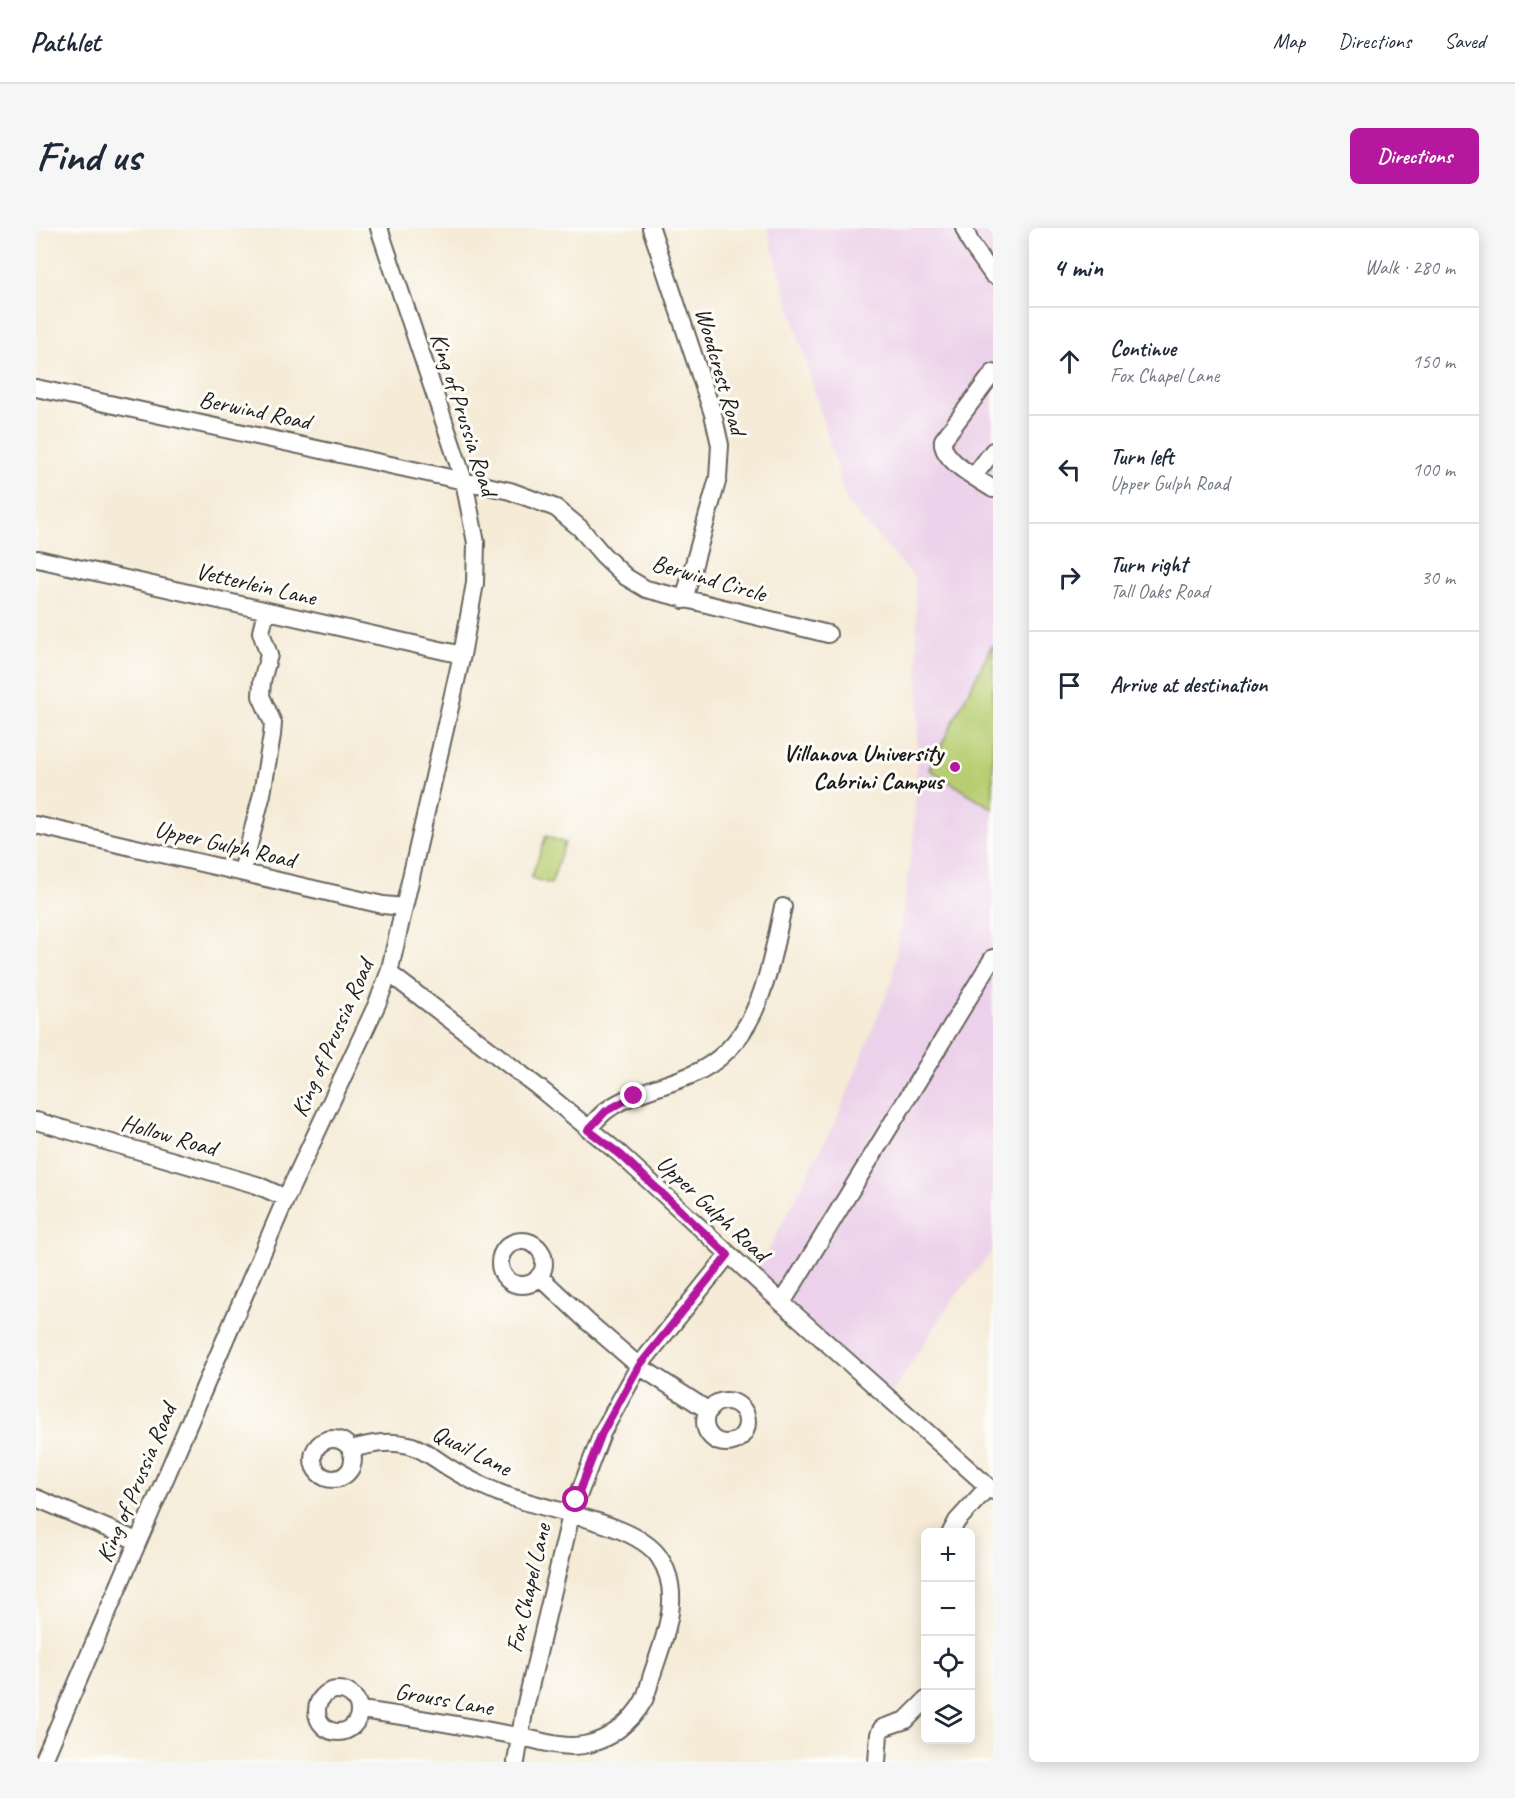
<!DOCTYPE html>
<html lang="en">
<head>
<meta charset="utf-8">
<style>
  body { margin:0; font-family:Caveat,sans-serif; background:#f6f6f7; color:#1f2937 }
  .controls { position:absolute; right:18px; bottom:18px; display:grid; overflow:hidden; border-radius:9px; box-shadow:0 3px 15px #0003 }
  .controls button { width:54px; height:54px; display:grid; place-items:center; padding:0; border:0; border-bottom:2px solid #e0e1e3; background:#fff; color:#1f2937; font:30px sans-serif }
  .stop { position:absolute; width:18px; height:18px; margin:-14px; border:4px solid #b5179e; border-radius:50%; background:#fff }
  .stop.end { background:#b5179e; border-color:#fff; box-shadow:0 2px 6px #0008 }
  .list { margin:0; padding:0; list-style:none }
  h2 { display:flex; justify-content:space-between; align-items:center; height:78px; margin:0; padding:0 24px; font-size:26px }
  h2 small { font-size:20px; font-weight:400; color:#747a83 }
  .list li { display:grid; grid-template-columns:39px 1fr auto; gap:18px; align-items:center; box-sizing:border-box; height:108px; padding:0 24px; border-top:2px solid #e0e1e3 }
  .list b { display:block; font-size:22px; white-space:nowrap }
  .list p { margin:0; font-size:20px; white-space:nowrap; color:#747a83 }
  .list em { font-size:20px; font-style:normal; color:#747a83 }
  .icon { flex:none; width:33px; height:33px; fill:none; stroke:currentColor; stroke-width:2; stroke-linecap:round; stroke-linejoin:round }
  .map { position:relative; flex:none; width:957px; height:1534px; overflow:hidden; border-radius:9px }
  header { display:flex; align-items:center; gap:36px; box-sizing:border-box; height:84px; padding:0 30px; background:#fff; border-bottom:2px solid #e0e1e3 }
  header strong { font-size:28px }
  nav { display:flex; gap:33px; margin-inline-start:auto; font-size:21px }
  .intro { display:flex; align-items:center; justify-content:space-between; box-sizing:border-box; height:144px; padding:0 36px }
  h1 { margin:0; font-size:42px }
  .button { padding:15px 27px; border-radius:9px; background:#b5179e; color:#fff; font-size:21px; font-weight:700 }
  main { display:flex; gap:36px; padding:0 36px }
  aside { flex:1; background:#fff; border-radius:9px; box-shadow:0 3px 15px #0003 }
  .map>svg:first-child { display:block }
</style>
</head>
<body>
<header>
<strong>Pathlet</strong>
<nav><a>Map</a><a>Directions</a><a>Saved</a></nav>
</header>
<div class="intro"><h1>Find us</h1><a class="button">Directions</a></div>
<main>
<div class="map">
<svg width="957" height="1534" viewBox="0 0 957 1534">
  <rect width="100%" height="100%" fill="#fdfcf7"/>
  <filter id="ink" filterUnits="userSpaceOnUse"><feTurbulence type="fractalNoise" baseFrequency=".0167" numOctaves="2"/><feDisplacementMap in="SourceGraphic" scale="12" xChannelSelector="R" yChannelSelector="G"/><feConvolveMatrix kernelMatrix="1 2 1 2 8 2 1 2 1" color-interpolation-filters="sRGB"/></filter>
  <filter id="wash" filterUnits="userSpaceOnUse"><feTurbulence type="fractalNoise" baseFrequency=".008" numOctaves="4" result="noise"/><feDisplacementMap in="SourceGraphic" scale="24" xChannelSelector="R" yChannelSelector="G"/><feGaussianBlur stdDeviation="1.35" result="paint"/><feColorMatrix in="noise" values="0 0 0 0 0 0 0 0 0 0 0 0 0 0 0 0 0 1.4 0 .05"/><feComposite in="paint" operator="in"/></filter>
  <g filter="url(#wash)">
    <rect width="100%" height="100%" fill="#f5ebd7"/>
    <path fill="#ecd1ea" d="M 731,0 L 957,0 L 957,1022 L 916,1073 L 853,1169 L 718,1050 L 802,888 L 856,753 L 878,608 L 883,471 L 879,350 L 811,275 Z"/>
    <path fill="#b7cd71" stroke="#6a7446" stroke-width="1.5" d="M 957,416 L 957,581 L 893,541 Z
      M 510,608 L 529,615 L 515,656 L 495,650 Z"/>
  </g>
  <g filter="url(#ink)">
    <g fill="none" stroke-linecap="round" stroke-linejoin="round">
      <g stroke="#68645d" stroke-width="20">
        <path id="minor" d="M 615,0 L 677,186 L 684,217 L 682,250 L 648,372
          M 928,0 L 935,16 L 957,47
          M 957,145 L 907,212 C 904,232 942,251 957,261
          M 0,160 L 474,263 L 520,280 L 544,300 L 567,327 L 590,349 L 610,361 L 792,406
          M 938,248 L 957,223
          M 2,331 L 426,427
          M 0,597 L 347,677 L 368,679
          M 206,644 L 226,566 L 236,507 L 237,495 L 225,468 L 226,453 L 233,427 L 225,404 L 230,383
          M 353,745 L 502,859 L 585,927 L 746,1075 L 957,1263
          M 0,893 L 221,957 L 250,970
          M 552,901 C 558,895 564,887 571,882 C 596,864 628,859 655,847 C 723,818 733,743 747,679
          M464 1035a22 22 0 1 1 44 0a22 22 0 1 1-44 0Z
          M 503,1048 L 552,1094 L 603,1138 L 673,1183
          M 746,1075 L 957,730
          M669 1194a21 21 0 1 1 42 0a21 21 0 1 1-42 0Z
          M277 1231a20 20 0 1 1 40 0a20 20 0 1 1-40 0Z
          M 315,1221 C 335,1216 352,1212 373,1217 C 388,1221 399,1231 412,1239 C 428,1249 444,1257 461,1264 C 502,1282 599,1293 623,1329 C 649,1367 627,1412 615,1450 C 613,1458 611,1465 608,1472 C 596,1494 572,1513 548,1517 C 523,1521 500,1511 476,1507 C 425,1498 375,1488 323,1482
          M 0,1270 L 101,1313
          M 915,1304 L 921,1293 L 952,1259
          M281 1483a21 21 0 1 1 42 0a21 21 0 1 1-42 0Z
          M 7,1534 L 250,970 L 341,776 L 353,745 L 426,427 L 439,355 L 440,315 L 428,253 L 343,0
          M 480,1534 L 488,1484 L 535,1287 L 566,1205 L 603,1138 L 692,1027
          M 841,1534 L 843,1506 L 846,1500 L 870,1492 L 890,1472"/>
      </g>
      <use href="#minor" stroke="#fff" stroke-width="16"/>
    </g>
  </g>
  <g fill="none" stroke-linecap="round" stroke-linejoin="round" filter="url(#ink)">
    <path stroke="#b5179e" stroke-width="8" d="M 540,1272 L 566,1205 L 603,1138 L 692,1027 L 585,927 L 552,902 L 570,883 L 598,868"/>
  </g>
  <circle fill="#b5179e" stroke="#fdfcf7" stroke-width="2" cx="919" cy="539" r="6"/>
  <g text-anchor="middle" stroke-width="6" stroke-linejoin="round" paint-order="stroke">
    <g font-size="24" fill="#1c1c1c" stroke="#fdfcf7">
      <text transform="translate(685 143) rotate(74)" y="8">Woodcrest Road</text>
      <text transform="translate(219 182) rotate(12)" y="8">Berwind Road</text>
      <text transform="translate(428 186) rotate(72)" y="8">King of Prussia Road</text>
      <text transform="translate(673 350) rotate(16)" y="8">Berwind Circle</text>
      <text transform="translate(220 356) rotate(13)" y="8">Vetterlein Lane</text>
      <text transform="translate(189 616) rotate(13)" y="8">Upper Gulph Road</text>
      <text transform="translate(296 810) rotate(-66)" y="8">King of Prussia Road</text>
      <text transform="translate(133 907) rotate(16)" y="8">Hollow Road</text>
      <text transform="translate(677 980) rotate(43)" y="8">Upper Gulph Road</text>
      <text transform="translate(436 1222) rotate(27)" y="8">Quail Lane</text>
      <text transform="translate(100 1255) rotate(-67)" y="8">King of Prussia Road</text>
      <text transform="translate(492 1360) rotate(-77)" y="8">Fox Chapel Lane</text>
      <text transform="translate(408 1471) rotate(10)" y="8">Grouss Lane</text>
    </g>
    <g font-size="24" font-weight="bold" fill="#1c1c1c" stroke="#fdfcf7" text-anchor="end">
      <text x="907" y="533">Villanova University<tspan x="907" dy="28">Cabrini Campus</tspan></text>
    </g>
  </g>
</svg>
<div class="controls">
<button>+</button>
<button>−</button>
<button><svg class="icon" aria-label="locate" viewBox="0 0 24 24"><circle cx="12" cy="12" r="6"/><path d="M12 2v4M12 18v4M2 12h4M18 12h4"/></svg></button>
<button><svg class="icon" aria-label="layers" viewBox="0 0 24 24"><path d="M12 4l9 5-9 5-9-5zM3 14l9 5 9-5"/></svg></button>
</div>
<div class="stop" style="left:540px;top:1272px"></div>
<div class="stop end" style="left:598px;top:868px"></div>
</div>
<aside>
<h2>4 min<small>Walk · 280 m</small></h2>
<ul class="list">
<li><svg class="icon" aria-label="ahead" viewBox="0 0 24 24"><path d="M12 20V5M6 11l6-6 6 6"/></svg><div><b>Continue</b><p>Fox Chapel Lane</p></div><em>150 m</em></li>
<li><svg class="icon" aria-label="left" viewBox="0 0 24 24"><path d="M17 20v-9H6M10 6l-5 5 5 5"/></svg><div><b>Turn left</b><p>Upper Gulph Road</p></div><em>100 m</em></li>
<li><svg class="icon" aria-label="right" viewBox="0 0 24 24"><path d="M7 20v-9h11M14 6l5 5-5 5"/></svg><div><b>Turn right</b><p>Tall Oaks Road</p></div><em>30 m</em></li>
<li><svg class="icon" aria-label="arrive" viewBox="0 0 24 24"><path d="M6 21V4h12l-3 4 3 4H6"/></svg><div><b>Arrive at destination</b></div></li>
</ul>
</aside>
</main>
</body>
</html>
